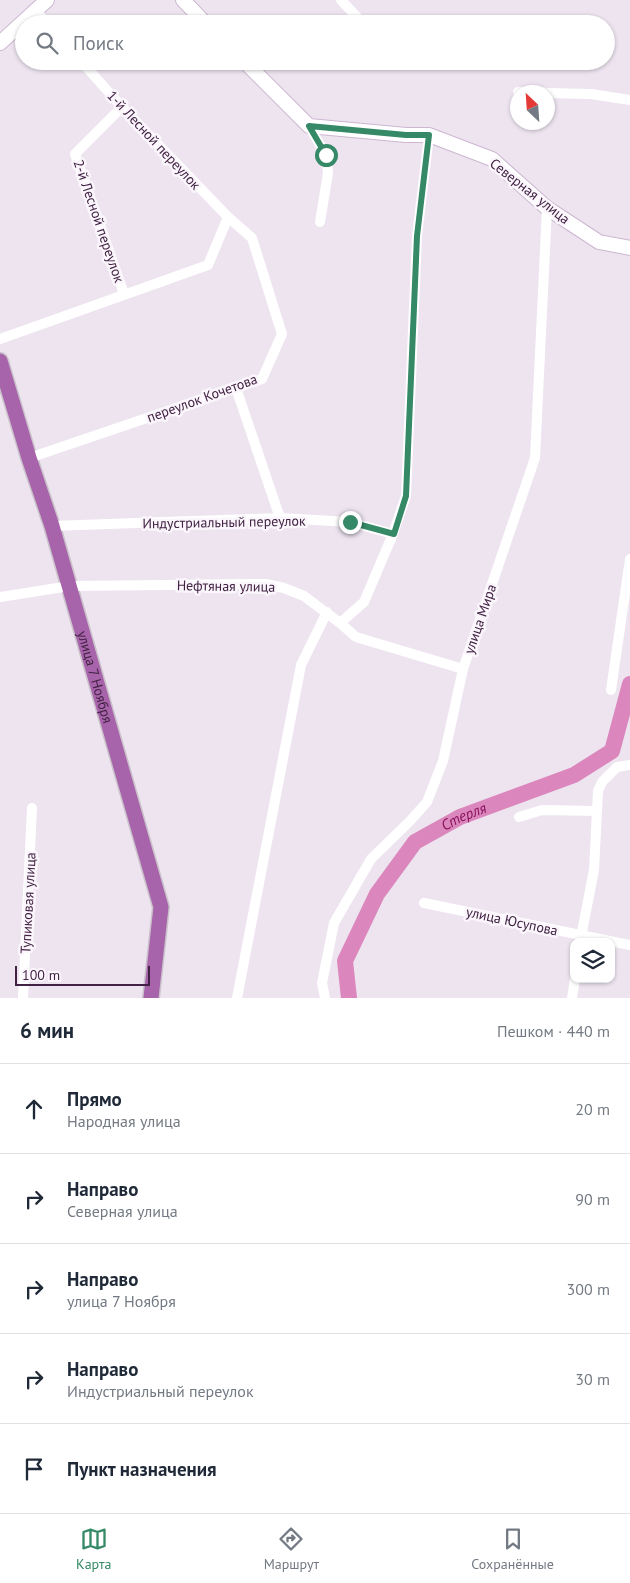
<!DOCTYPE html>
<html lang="ru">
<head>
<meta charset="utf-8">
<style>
  body { margin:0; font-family:"PT Sans",sans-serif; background:#f2f2f3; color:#1f2937 }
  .controls { position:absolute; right:15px; bottom:15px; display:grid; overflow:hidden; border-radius:10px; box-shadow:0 1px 4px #0004 }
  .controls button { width:45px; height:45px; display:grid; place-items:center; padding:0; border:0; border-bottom:1px solid #e0e1e3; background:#fff; color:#1f2937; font:25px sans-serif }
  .compass { position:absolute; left:510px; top:85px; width:45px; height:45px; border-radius:50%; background:#fff; box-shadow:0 1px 4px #0004; rotate:335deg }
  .scale { position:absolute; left:15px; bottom:12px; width:135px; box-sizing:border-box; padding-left:5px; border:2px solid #422144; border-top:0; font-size:14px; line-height:18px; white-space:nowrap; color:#422144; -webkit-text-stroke:4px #faf6fb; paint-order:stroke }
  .stop { position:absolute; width:15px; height:15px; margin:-11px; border:4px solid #368967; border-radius:50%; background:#fff }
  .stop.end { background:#368967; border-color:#fff; box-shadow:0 1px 5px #0008 }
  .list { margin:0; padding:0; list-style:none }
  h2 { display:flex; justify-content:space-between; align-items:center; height:65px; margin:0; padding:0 20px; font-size:21px }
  h2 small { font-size:16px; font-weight:400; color:#747a83 }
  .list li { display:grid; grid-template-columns:32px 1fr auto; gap:15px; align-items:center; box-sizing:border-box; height:90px; padding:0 20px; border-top:1px solid #e0e1e3 }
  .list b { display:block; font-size:19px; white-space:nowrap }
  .list p { margin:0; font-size:16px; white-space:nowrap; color:#747a83 }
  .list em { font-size:16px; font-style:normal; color:#747a83 }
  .icon { flex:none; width:28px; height:28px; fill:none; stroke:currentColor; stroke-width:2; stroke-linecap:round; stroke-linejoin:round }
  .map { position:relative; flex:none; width:630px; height:998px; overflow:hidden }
  .search { position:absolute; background:#fff; box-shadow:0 1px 4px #0004; left:15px; right:15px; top:15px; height:55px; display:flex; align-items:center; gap:12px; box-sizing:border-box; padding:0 18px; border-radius:28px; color:#747a83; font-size:19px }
  .sheet { height:515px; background:#fff }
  nav { display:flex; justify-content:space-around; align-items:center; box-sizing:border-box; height:70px; border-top:1px solid #e0e1e3; background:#fff; font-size:14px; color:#747a83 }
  nav a { display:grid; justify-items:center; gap:2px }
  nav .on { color:#368967 }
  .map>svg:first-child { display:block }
</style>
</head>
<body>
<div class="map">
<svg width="630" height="998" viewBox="0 0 630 998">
  <rect width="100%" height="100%" fill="#ede4f0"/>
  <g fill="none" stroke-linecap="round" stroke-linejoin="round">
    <path stroke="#db86bc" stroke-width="16" id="s1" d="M 349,998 L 345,961 L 377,894 L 415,842 L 460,817 L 574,775 L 612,751 L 630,684"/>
    <g stroke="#cdb6d1" stroke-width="16">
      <path id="secondary" d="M 183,0 L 206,24
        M 0,43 L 47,0
        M 244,61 L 309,126 L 406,135 L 429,135 L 492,159 L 547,208 L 599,242 L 630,248"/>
    </g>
    <g stroke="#cac1cb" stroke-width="18">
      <g id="primary">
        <path id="s2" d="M 0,361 L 29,458 L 52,526 L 161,907 L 151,998"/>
      </g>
    </g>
    <path stroke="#fff" stroke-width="10" d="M 341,0 L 357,17
      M 36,10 L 47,24
      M 518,92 L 543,92
      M 548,93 L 591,94 L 630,100
      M 122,107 L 75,154 L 124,294
      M 309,126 L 326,155 L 328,173 L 320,222
      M 0,339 L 208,265 L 228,217
      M 236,388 L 280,518
      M 29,458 L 262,379 L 282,334 L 252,238 L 228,217 L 122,107 L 81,61
      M 52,526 L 280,518 L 350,522 L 393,534
      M 0,597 L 70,586 L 266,584 L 284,588 L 304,596 L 340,623 L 356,637 L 463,669
      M 340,623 L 364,602 L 393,534 L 406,496 L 417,236 L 429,135
      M 611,690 L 630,559
      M 519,817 L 542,810 L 597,811
      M 424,903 L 630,945
      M 580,942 L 594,870 L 598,791 L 602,782 L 617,767 L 630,765
      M 23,998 L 32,808
      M 237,998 L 301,665 L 327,612
      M 325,998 L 322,983 L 334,923 L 371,859 L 410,821 L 427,802 L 443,761 L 463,669 L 535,458 L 547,208
      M 572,998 L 575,979"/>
    <use href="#secondary" stroke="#fff" stroke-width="14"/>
    <use href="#primary" stroke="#a764aa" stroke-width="15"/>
  </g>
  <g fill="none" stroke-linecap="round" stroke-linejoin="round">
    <path stroke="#368967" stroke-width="6" d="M 326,155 L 309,126 L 406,135 L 429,135 L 417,236 L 406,496 L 394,534 L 350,522"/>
  </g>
  <g text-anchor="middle" stroke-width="5" stroke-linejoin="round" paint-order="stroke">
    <g font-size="14" fill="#422144" stroke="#faf6fb">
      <text transform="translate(154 140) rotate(47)" y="5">1-й Лесной переулок</text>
      <text transform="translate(530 191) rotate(38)" y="5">Северная улица</text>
      <text transform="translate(99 221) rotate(71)" y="5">2-й Лесной переулок</text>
      <text transform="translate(202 398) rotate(-20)" y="5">переулок Кочетова</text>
      <text transform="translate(224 522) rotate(-1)" y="5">Индустриальный переулок</text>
      <text transform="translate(226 586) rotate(1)" y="5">Нефтяная улица</text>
      <text transform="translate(480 619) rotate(-71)" y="5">улица Мира</text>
      <text dy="5" stroke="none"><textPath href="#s2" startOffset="330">улица 7 Ноября</textPath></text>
      <text transform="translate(28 903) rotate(-87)" y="5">Тупиковая улица</text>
      <text transform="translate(512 921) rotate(12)" y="5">улица Юсупова</text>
    </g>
    <g font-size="15" font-style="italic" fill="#89125c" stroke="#faf6fb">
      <text dy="5" stroke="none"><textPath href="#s1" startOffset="231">Стерля</textPath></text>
    </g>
  </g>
</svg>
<div class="controls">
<button><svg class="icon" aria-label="layers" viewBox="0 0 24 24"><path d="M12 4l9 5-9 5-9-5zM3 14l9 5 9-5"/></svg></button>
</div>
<svg class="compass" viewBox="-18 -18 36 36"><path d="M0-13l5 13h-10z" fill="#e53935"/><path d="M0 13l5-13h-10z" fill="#747a83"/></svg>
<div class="scale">100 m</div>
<div class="stop" style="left:326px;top:155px"></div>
<div class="stop end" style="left:350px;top:522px"></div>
<div class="search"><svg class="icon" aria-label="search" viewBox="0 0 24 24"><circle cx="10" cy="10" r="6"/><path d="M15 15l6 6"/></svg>Поиск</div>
</div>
<section class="sheet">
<h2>6 мин<small>Пешком · 440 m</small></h2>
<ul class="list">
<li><svg class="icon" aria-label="ahead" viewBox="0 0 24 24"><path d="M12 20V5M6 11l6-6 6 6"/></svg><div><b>Прямо</b><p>Народная улица</p></div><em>20 m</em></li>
<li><svg class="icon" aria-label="right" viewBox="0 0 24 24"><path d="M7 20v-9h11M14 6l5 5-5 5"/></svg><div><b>Направо</b><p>Северная улица</p></div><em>90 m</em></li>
<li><svg class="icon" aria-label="right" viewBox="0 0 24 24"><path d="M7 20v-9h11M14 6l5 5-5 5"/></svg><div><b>Направо</b><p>улица 7 Ноября</p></div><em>300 m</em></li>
<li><svg class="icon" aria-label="right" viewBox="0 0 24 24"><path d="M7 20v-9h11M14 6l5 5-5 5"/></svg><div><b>Направо</b><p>Индустриальный переулок</p></div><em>30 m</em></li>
<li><svg class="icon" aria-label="arrive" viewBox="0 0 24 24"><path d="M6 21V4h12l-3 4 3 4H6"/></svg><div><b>Пункт назначения</b></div></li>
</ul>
</section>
<nav>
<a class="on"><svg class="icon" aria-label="map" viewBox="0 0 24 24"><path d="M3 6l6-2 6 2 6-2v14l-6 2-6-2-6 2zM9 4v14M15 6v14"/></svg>Карта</a>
<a><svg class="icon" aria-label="directions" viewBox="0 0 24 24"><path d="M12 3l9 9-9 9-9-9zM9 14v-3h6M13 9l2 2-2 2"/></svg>Маршрут</a>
<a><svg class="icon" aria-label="saved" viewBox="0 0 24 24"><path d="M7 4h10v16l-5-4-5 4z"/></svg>Сохранённые</a>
</nav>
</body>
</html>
